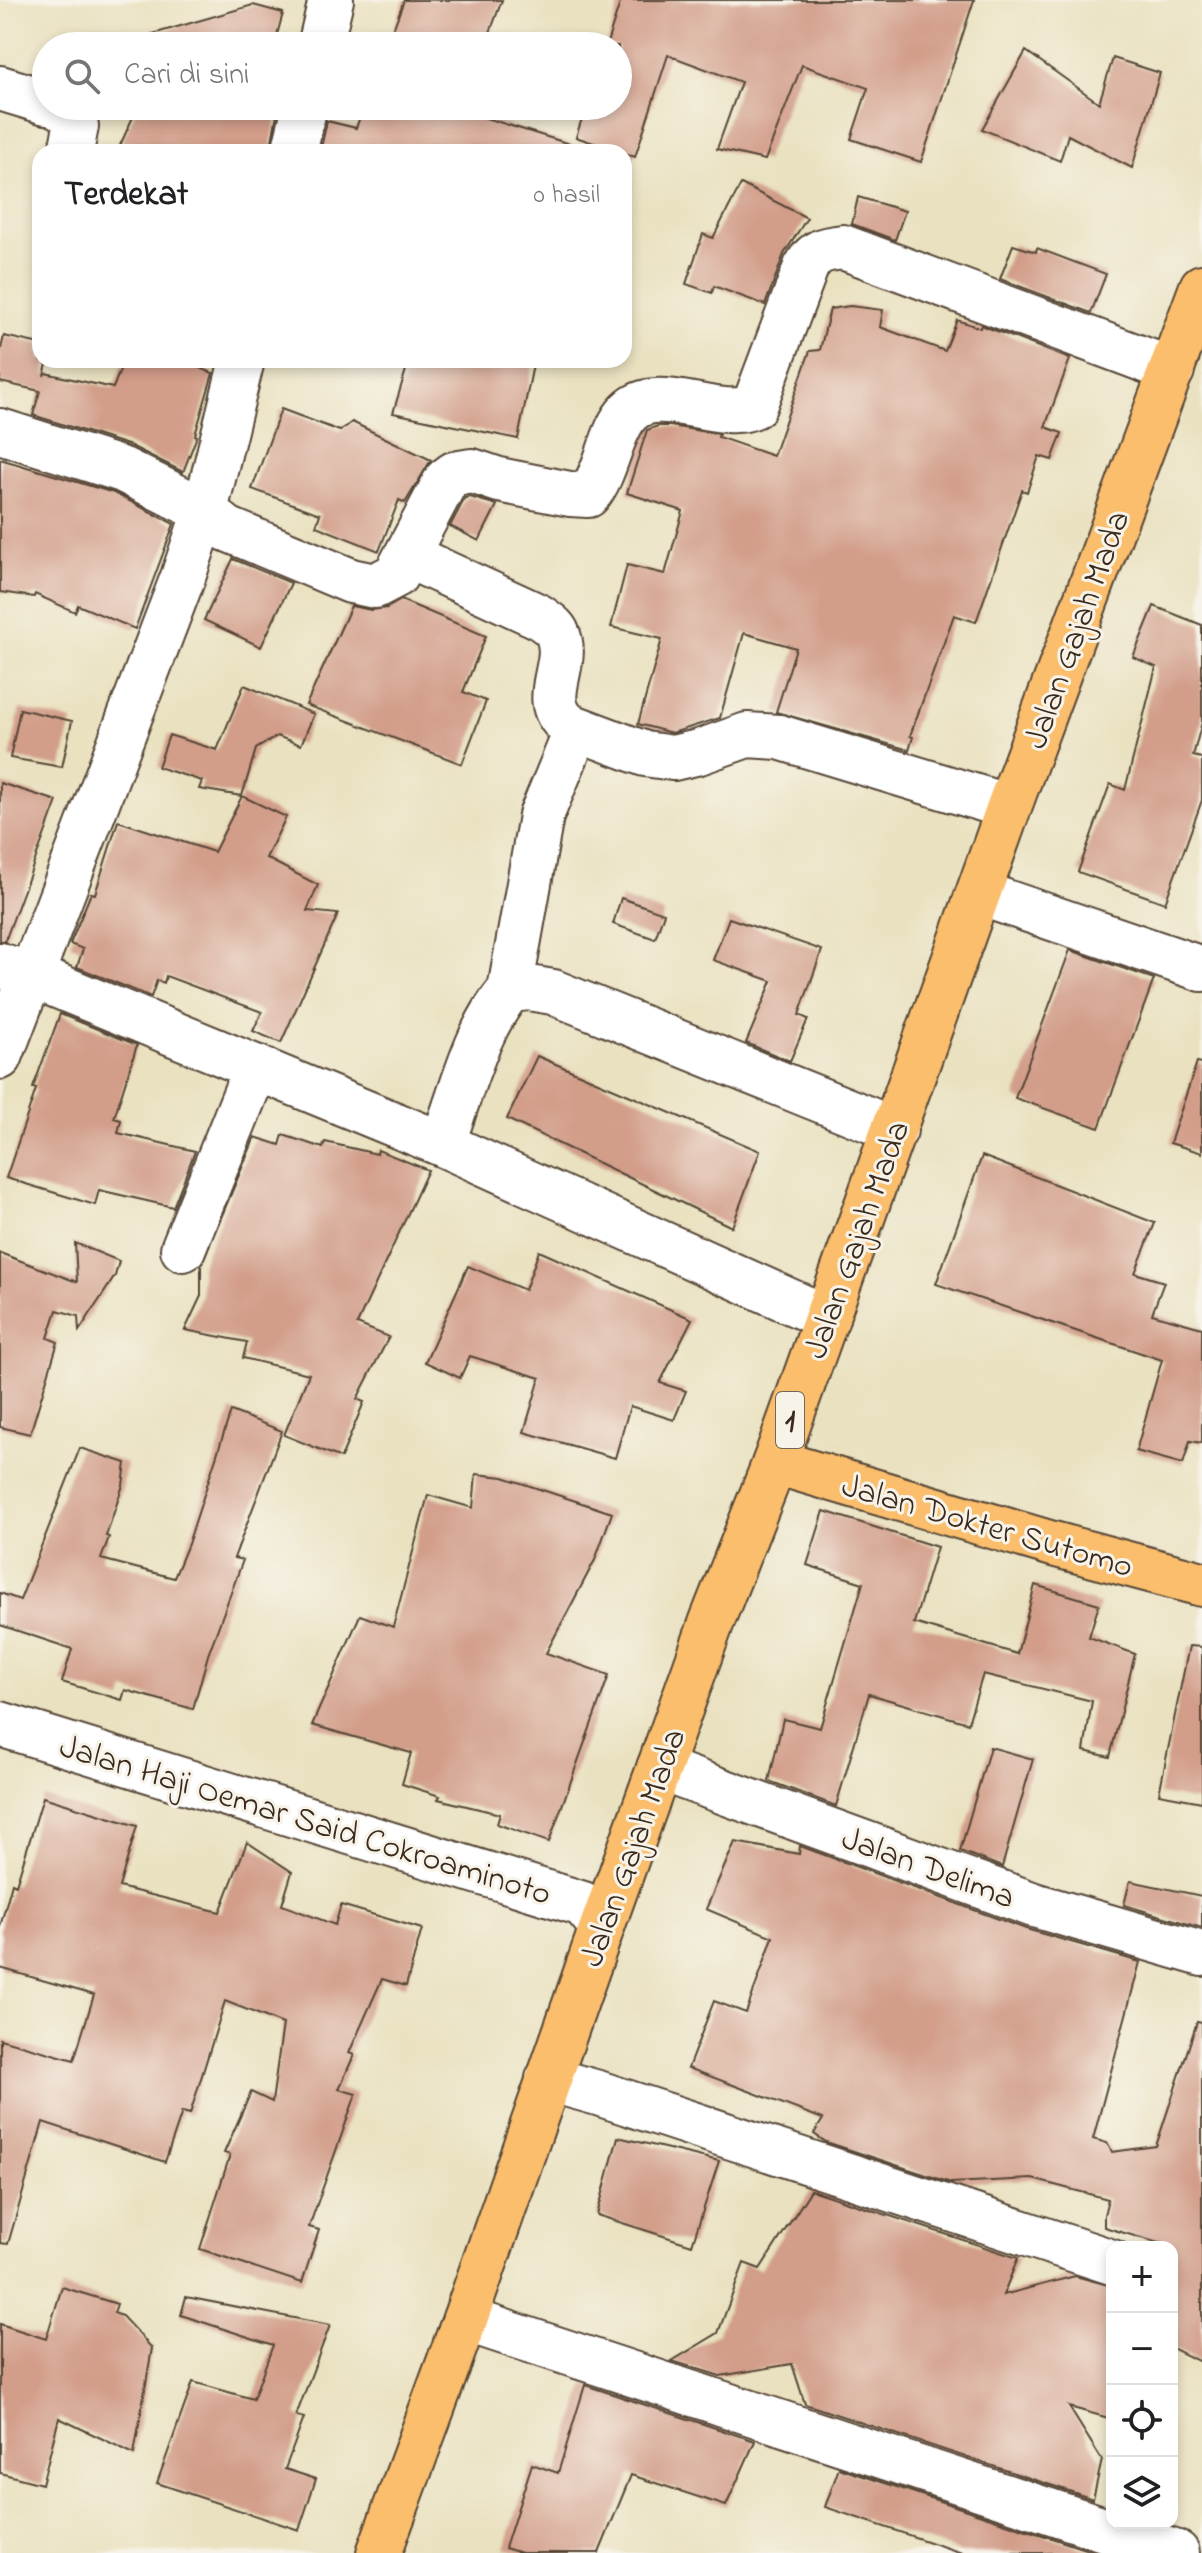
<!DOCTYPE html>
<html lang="id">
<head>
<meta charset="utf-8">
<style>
  body { margin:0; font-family:"Indie Flower",sans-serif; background:#f2f2f2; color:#202124 }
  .controls { position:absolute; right:24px; bottom:24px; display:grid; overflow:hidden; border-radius:16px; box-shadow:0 4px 12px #0003 }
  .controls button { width:72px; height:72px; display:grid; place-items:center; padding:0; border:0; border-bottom:2px solid #e0e0e0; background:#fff; color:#202124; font:40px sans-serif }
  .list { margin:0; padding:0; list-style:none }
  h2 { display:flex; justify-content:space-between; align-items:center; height:104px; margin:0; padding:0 32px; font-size:34px }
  h2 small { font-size:26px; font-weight:400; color:#757577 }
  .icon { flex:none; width:44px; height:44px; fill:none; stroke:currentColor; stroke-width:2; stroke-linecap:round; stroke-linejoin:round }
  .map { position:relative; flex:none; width:1202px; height:2553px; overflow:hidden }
  .search { position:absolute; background:#fff; box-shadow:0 4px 12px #0003; left:32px; top:32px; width:600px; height:88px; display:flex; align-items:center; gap:20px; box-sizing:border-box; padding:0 28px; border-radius:44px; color:#757577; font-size:30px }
  .panel { position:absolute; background:#fff; box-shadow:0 4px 12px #0003; left:32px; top:144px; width:600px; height:224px; border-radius:24px }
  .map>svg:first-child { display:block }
</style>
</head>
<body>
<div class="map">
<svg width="1202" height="2553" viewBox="0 0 1202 2553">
  <rect width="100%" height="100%" fill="#f7f3e8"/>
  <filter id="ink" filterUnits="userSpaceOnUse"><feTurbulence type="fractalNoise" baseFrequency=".0125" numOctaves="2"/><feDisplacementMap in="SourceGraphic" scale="16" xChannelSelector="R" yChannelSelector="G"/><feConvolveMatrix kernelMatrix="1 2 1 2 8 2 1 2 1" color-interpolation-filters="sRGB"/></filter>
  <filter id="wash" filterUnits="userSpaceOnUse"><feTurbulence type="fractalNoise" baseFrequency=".006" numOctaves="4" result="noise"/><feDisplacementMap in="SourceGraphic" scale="32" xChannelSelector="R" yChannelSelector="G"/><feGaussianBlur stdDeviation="1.8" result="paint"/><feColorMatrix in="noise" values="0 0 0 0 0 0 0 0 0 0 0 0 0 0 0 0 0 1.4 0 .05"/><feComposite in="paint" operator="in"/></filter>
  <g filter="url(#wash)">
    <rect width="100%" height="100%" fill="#e9e1bf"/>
    <g id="blocks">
      <path fill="#d29d89" d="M 404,0 L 502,0 L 485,46 L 387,46 Z
        M 621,0 L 974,0 L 921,162 L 851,139 L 868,88 L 802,65 L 765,160 L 717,149 L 741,82 L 668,55 L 635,157 L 576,137 L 586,106 L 618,106 L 618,46 L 606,46 Z
        M 253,5 L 283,13 L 274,46 L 140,46 L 139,38 Z
        M 1026,51 L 1099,103 L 1113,58 L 1160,73 L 1132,168 L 1068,135 L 1060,161 L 982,129 Z
        M 138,106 L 264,106 L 278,109 L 270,152 L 117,152 Z
        M 364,106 L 447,106 L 573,145 L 572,152 L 320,152 L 327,121 L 356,128 Z
        M 741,184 L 807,218 L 784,254 L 765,305 L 714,286 L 712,293 L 686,284 L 703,234 L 713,238 Z
        M 858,197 L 905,211 L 895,240 L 852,224 Z
        M 1013,245 L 1036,252 L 1037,248 L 1106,274 L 1091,313 L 1000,279 Z
        M 850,306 L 883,310 L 880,327 L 945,351 L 957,320 L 980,328 L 981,325 L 1070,359 L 1045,427 L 1062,433 L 1052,460 L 1039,456 L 1027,492 L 1022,490 L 976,622 L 954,615 L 910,736 L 913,737 L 909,750 L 776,712 L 796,648 L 744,633 L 720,718 L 672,733 L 638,724 L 662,639 L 611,627 L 627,565 L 665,574 L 683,511 L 627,493 L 647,430 L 658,426 L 670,426 L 719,434 L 718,437 L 773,456 L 810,351 L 820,350 L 830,309 Z
        M 4,336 L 40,344 L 40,360 L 48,360 L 44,376 L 45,373 L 113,388 L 124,360 L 179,360 L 213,373 L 195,435 L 197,436 L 183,472 L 131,446 L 33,415 L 40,391 L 0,382 L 0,353 Z
        M 409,360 L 534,360 L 518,439 L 393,413 Z
        M 281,409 L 340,431 L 352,422 L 431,460 L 405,503 L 399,500 L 379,551 L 316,526 L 320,514 L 252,489 Z
        M 0,459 L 114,493 L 174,524 L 135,629 L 78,605 L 75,612 L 35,594 L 34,597 L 0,592 Z
        M 470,497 L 497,505 L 479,541 L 450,526 L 465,498 Z
        M 233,559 L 291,583 L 261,647 L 204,620 Z
        M 401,600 L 486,636 L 463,692 L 486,701 L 462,764 L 306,705 L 351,606 L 371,610 L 387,608 Z
        M 1154,606 L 1202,625 L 1202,722 L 1193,756 L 1202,758 L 1202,800 L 1165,903 L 1078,872 L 1110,784 L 1125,790 L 1156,667 L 1133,657 Z
        M 244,685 L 314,714 L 301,745 L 277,736 L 256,749 L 242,796 L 199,789 L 202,781 L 158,767 L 169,735 L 217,750 Z
        M 20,709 L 72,721 L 62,767 L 10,758 Z
        M 0,783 L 57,801 L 5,941 L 0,941 Z
        M 242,796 L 286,817 L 266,858 L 318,885 L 307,911 L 338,914 L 281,1043 L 253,1031 L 262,1012 L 166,976 L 164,983 L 157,980 L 151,997 L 77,967 L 83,949 L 70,944 L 91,893 L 95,894 L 118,821 L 214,852 Z
        M 621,898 L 664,913 L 655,939 L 613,924 Z
        M 729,918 L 822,950 L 799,1015 L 808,1019 L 790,1061 L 746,1043 L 772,981 L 713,960 Z
        M 1070,950 L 1154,979 L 1099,1128 L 1015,1098 Z
        M 60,1014 L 137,1045 L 114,1118 L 121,1120 L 118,1133 L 195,1151 L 173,1207 L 99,1190 L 95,1205 L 6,1178 L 36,1089 L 33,1088 Z
        M 537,1056 L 760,1151 L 732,1227 L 507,1119 Z
        M 1197,1062 L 1202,1063 L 1202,1153 L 1170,1143 Z
        M 283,1135 L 323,1148 L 325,1142 L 377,1154 L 378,1150 L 428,1170 L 357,1324 L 389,1337 L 357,1399 L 364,1402 L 341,1458 L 284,1435 L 309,1374 L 243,1358 L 247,1342 L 185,1330 L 201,1296 L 201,1265 L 255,1137 L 280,1145 Z
        M 982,1156 L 1155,1223 L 1135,1273 L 1164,1282 L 1152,1314 L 1202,1328 L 1202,1443 L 1190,1441 L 1183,1464 L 1136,1451 L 1162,1360 L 936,1284 Z
        M 75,1243 L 119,1261 L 115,1276 L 79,1331 L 78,1316 L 57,1310 L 48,1338 L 58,1342 L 30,1434 L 0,1427 L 0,1253 L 77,1282 Z
        M 539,1251 L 692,1319 L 660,1383 L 686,1391 L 674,1420 L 630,1406 L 615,1458 L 524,1432 L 540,1378 L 470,1356 L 460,1378 L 425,1362 L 468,1266 L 525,1290 Z
        M 231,1411 L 282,1431 L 234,1558 L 243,1560 L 208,1655 L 193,1709 L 125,1690 L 122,1700 L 62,1682 L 72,1649 L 0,1625 L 0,1593 L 20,1600 L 80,1448 L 126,1463 L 123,1485 L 106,1536 L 109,1537 L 101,1559 L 174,1578 L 188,1544 Z
        M 476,1474 L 503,1477 L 612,1513 L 595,1560 L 546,1653 L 609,1675 L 549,1842 L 497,1824 L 500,1814 L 438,1799 L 440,1796 L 402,1784 L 411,1753 L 312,1725 L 360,1615 L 393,1627 L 428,1495 L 473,1508 Z
        M 824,1511 L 937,1547 L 914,1623 L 1017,1654 L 1035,1585 L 1099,1604 L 1089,1637 L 1135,1654 L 1110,1757 L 1084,1751 L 1092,1701 L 983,1674 L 968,1723 L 869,1694 L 836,1806 L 769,1781 L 783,1719 L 820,1728 L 863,1583 L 807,1565 Z
        M 1189,1646 L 1202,1647 L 1202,1802 L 1159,1794 Z
        M 990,1747 L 1033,1759 L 1002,1867 L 960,1851 Z
        M 43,1797 L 137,1826 L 119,1887 L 220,1912 L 247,1842 L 292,1872 L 282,1905 L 335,1925 L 341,1905 L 422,1929 L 406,1986 L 382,1979 L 349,2053 L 354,2055 L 339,2089 L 356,2094 L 309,2227 L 319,2230 L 302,2283 L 200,2249 L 230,2155 L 224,2153 L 251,2092 L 272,2102 L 283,2024 L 225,2001 L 190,2114 L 182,2112 L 165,2162 L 43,2122 L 8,2244 L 0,2243 L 0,2039 L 74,2060 L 94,1995 L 0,1968 L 0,1927 L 12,1883 L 16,1885 Z
        M 735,1842 L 799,1854 L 800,1846 L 1026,1929 L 1140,1962 L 1093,2139 L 1107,2143 L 1112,2152 L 1156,2146 L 1197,2022 L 1202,2023 L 1202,2363 L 1172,2348 L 1172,2247 L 1104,2227 L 1104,2215 L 1108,2199 L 1032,2179 L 951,2183 L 826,2142 L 814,2134 L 823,2119 L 688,2068 L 714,2001 L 746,2013 L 773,1937 L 706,1909 Z
        M 1130,1881 L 1202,1896 L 1202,1928 L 1124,1905 Z
        M 618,2137 L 719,2161 L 692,2245 L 597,2215 Z
        M 811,2190 L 1018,2258 L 1003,2295 L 1075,2276 L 1112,2286 L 1112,2419 L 1069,2407 L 1102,2460 L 1093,2499 L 805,2404 L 792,2364 L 720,2376 L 672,2361 L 718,2333 L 744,2263 L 760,2269 Z
        M 62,2287 L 117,2304 L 114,2313 L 122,2316 L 152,2348 L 134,2454 L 59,2418 L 42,2484 L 0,2473 L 0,2324 L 46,2339 Z
        M 186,2297 L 330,2325 L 296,2416 L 304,2418 L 285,2469 L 316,2479 L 299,2530 L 157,2483 L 193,2382 L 253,2399 L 273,2345 L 181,2315 Z
        M 585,2385 L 755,2441 L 726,2506 L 631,2475 L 599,2553 L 521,2553 L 505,2548 L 532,2464 L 558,2473 Z
        M 839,2468 L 1097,2553 L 962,2553 L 825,2507 Z"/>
    </g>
  </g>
  <g filter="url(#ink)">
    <use href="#blocks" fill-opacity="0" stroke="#554536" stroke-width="2"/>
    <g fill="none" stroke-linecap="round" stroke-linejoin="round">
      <g stroke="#554536" stroke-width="48">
        <path id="minor" d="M 320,46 L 331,0
          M 0,88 L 46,102
          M 59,106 L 69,110 L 76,126 L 71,152
          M 294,152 L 305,106
          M 0,431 L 123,470 L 205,511 L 227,529 L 351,581 L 375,586 L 396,575 L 446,480 L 454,474 L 472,471 L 499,480 L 570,494 L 588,495 C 608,472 610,431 629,412 C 658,382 719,423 754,406 L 806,267 C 815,250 825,249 843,247 L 1172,370
          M 408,556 L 538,616 C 545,621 554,626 557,633 C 572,664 536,699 568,725 L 645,754 L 673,758 L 699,752 L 747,735 L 779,737 L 1009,807
          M 979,893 L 1202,969
          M 0,965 L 31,975 L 442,1144 C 462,1093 474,1033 510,990 L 529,988 L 553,992 L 895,1130
          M 510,990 L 541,816 L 577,729
          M 0,1057 L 183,577 L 205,511 L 242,360
          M 442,1144 L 827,1318
          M 183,1249 L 256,1067
          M 0,1724 L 583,1904 L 602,1927
          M 659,1768 L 1034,1905 L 1202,1954
          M 548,2079 L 598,2093 L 1112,2262
          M 465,2319 L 1177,2553"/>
      </g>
      <g stroke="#554536" stroke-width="48">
        <path id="major" d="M 775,1462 L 1053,1544 L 1202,1584"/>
      </g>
      <g stroke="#554536" stroke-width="48">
        <path id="highway" d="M 379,2553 L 465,2319 L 602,1927 L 712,1621 L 775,1462 L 1009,807 L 1202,287"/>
      </g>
      <use href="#minor" stroke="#fff" stroke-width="44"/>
      <use href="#major" stroke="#fabe6d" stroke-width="44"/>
      <use href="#highway" stroke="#fabe6d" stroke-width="44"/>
    </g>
  </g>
  <g text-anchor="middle" stroke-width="6" stroke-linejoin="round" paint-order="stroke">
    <rect fill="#f7f3e8" stroke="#73665b" stroke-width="2" x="776" y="1392" width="28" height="56" rx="6"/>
    <g font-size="32" font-weight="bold" fill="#3b2a1e">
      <text x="790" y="1431">1</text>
    </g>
    <g font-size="34" fill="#3b2a1e" stroke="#f7f3e8">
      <text transform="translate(1075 629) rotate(-70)" y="12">Jalan Gajah Mada</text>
      <text transform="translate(855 1239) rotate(-70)" y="12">Jalan Gajah Mada</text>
      <text transform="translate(988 1524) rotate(16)" y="12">Jalan Dokter Sutomo</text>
      <text transform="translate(306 1818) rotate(17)" y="12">Jalan Haji Oemar Said Cokroaminoto</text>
      <text transform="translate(631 1847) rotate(-70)" y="12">Jalan Gajah Mada</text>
      <text transform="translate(929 1866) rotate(20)" y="12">Jalan Delima</text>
    </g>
  </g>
</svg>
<div class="controls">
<button>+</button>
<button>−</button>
<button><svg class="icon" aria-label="locate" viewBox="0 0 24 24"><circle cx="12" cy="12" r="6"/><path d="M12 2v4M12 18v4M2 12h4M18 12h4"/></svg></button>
<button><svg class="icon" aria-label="layers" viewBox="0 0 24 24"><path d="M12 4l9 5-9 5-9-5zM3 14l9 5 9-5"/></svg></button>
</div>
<div class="search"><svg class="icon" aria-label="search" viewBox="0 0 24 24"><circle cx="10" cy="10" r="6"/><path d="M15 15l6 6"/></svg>Cari di sini</div>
<section class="panel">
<h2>Terdekat<small>0 hasil</small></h2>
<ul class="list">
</ul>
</section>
</div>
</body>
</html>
